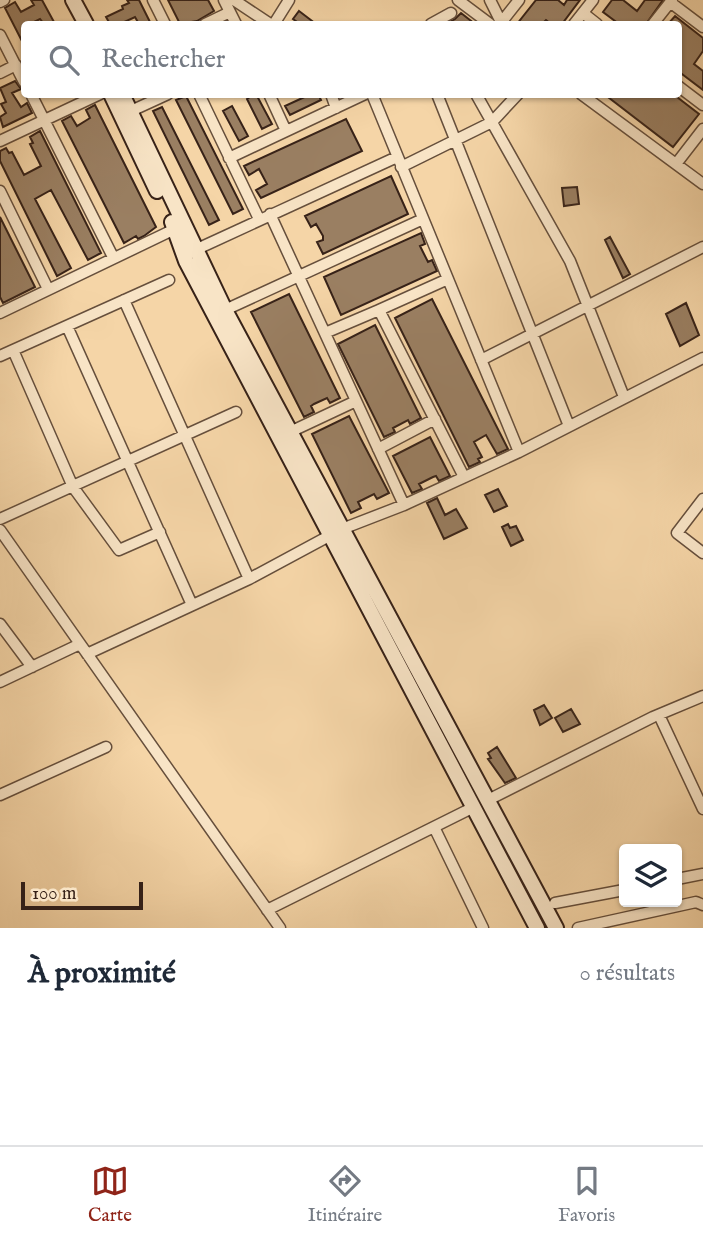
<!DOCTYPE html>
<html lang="fr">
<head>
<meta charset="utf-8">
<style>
  body { margin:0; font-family:"IM FELL English",serif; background:#f2f2f3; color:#1f2937 }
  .controls { position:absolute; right:21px; bottom:21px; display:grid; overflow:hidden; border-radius:7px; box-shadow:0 2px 5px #0004 }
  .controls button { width:63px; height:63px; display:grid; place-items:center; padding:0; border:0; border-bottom:2px solid #e0e1e3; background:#fff; color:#1f2937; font:35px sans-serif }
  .scale { position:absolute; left:21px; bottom:18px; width:122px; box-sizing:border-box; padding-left:7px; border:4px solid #372218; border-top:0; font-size:19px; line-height:24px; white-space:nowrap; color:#372218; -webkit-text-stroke:5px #f8e4c6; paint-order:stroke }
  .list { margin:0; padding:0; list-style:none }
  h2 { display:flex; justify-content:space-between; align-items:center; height:91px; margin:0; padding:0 28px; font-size:30px }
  h2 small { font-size:23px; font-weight:400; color:#747a83 }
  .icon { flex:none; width:38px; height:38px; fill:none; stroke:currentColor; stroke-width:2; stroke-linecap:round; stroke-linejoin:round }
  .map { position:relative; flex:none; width:703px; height:928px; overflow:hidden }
  .search { position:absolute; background:#fff; box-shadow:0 2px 5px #0004; left:21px; right:21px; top:21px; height:77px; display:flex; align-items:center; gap:18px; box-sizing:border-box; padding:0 24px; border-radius:7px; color:#747a83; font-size:26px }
  .sheet { height:217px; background:#fff }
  nav { display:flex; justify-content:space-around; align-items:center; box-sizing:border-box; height:98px; border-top:2px solid #e0e1e3; background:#fff; font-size:19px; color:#747a83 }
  nav a { display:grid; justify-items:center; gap:4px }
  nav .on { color:#8f2418 }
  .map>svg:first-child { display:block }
</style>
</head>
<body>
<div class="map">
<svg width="703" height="928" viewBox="0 0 703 928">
  <rect width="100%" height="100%" fill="#f5d5a7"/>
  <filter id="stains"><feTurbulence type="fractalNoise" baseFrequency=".00286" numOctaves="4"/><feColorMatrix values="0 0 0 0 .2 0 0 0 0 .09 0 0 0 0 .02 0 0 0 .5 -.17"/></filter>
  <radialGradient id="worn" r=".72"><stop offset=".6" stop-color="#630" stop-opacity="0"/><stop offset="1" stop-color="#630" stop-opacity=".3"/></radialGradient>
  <path fill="#9a7f62" stroke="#372218" stroke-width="2" d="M 31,0 L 42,0 L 54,22 L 44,24 L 40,19 L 30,24 L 24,24 L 24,45 L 5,8 L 15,2 L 21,12 L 34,5 Z
    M 127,0 L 139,0 L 151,24 L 139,24 L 135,17 L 120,24 L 110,24 L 106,17 L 123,9 L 122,6 L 129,3 Z
    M 168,0 L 208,0 L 214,11 L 197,21 L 180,24 Z
    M 536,0 L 558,0 L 564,5 L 567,0 L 580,0 L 562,24 L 551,24 L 546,20 L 542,24 L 517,24 Z
    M 612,0 L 623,0 L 637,11 L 645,0 L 663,0 L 646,24 L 619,24 L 603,12 Z
    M 299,11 L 316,24 L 300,24 L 293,19 Z
    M 461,13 L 475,24 L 446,24 L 455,19 Z
    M 675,16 L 703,38 L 703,51 L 694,64 L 703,71 L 703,90 L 678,71 L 678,24 L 668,24 Z
    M 15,81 L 21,89 L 12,93 L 21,107 L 27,103 L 32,113 L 3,127 L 0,117 L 6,113 L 1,104 L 6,102 L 0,88 Z
    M 254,94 L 256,94 L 272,124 L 262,129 L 247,99 Z
    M 311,94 L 318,94 L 321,100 L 290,115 L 285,106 Z
    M 604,94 L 673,94 L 699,114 L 673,147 Z
    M 186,96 L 243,209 L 233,214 L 176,100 Z
    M 95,105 L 156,227 L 144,236 L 138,239 L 136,236 L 124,243 L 62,121 L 71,116 L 77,126 L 90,118 L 86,110 Z
    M 232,106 L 248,136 L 239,141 L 223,111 Z
    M 162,107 L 219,220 L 209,225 L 153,111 Z
    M 346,119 L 362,151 L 261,198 L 256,190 L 267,184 L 259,169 L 249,175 L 244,166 Z
    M 40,131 L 101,253 L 88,260 L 51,190 L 35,199 L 71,268 L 57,276 L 0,161 L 0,151 L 6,148 L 9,153 L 12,152 L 24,175 L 41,166 L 30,144 L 33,143 L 30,137 Z
    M 391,176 L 408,214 L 323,254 L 317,242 L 323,240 L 323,236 L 316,224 L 311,227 L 305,216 Z
    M 577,187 L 579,204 L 564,206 L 562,188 Z
    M 0,217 L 35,287 L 3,303 L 0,297 Z
    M 421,233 L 425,244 L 420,246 L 428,262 L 432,260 L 437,271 L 341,315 L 324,277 Z
    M 610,237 L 630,274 L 623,278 L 605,240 Z
    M 289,294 L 340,398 L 330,403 L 327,398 L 314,404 L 311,406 L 314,412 L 304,417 L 251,312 Z
    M 432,299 L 508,449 L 497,454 L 486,435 L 474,442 L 482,457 L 478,459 L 480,462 L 469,467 L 395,318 Z
    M 686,303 L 699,335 L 680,346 L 666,314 Z
    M 375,325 L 421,418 L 410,424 L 408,420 L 393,428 L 395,432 L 384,437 L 338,344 Z
    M 349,416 L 389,493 L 377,499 L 374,494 L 358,502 L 361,508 L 351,513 L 312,434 Z
    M 430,437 L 450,476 L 439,481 L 436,476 L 433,477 L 419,484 L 422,489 L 412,493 L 393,456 Z
    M 498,489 L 507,506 L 494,512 L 485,495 Z
    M 437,498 L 445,515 L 456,509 L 467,528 L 444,539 L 427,503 Z
    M 508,524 L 510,528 L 516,526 L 523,540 L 511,546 L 502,527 Z
    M 544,705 L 552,718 L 540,725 L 534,710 Z
    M 571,709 L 580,724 L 563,732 L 555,718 Z
    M 497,747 L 516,778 L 505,783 L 488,759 L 491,758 L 488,753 Z"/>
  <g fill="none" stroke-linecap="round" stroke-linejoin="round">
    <g stroke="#664f3c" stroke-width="13">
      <path id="street" d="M 153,0 L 165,24
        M 224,0 L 236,24
        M 234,0 L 270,24
        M 458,0 L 490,24
        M 490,0 L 501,22
        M 0,2 L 4,0
        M 670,2 L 703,27
        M 583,13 L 597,24
        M 205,24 L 230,12
        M 274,24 L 289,0
        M 431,24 L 451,13
        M 500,24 L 519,0
        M 574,24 L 593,0
        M 653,24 L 672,0
        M 0,35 L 24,82
        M 0,73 L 16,65
        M 678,86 L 703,105
        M 31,94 L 113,257
        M 199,94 L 259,219
        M 269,94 L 286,131
        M 331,94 L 336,108
        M 372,94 L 519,452
        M 437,94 L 569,426
        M 476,94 L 570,261 L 624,397
        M 581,94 L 703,184
        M 131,111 L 168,94
        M 0,141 L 100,94
        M 229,158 L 365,94
        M 676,164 L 703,129
        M 401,167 L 492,122 L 518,94
        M 0,191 L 48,289
        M 270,214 L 404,505
        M 195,250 L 397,157
        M 448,279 L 379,310 L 464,477
        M 124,300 L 249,579
        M 225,310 L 423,219
        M 0,313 L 179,227
        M 67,326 L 192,605
        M 325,333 L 379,310
        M 13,350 L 73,487 L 119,550 L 160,532
        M 0,356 L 169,280
        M 481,360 L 703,247
        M 290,432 L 356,401
        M 378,449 L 435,419
        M 703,499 L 677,533 L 703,553
        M 0,519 L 236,412
        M 0,530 L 280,928
        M 0,624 L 32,667
        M 87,654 L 249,579 L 342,529 L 404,505 L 519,452 L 703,358
        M 0,682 L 80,644
        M 659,715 L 703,809
        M 0,795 L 106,747
        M 488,800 L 653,717 L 703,696
        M 434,827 L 483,928
        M 677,879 L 703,874
        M 555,903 L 624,890
        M 267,910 L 474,807
        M 578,928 L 696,902 L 703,905"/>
    </g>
    <g stroke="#372218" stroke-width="18">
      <path id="secondary" d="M 73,0 L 86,24
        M 111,94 L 157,191
        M 122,94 L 225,310 L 556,928
        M 172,222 L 186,261 L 537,928"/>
    </g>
    <use href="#street" stroke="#f8e4c6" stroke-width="10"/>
    <use href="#secondary" stroke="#f8e4c6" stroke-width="14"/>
  </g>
  <rect width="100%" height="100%" filter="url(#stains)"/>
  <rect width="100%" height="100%" fill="url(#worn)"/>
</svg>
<div class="controls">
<button><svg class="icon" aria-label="layers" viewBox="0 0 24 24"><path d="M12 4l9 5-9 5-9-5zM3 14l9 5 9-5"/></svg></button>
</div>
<div class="scale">100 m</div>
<div class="search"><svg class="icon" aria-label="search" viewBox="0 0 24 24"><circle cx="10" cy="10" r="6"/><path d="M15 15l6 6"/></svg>Rechercher</div>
</div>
<section class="sheet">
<h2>À proximité<small>0 résultats</small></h2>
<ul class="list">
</ul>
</section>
<nav>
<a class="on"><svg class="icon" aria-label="map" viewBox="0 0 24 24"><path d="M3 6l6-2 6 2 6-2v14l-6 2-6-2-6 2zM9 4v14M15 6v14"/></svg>Carte</a>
<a><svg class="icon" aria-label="directions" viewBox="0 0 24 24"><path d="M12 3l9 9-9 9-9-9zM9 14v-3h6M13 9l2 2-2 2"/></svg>Itinéraire</a>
<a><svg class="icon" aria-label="saved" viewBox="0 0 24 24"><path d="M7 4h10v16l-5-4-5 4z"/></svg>Favoris</a>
</nav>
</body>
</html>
